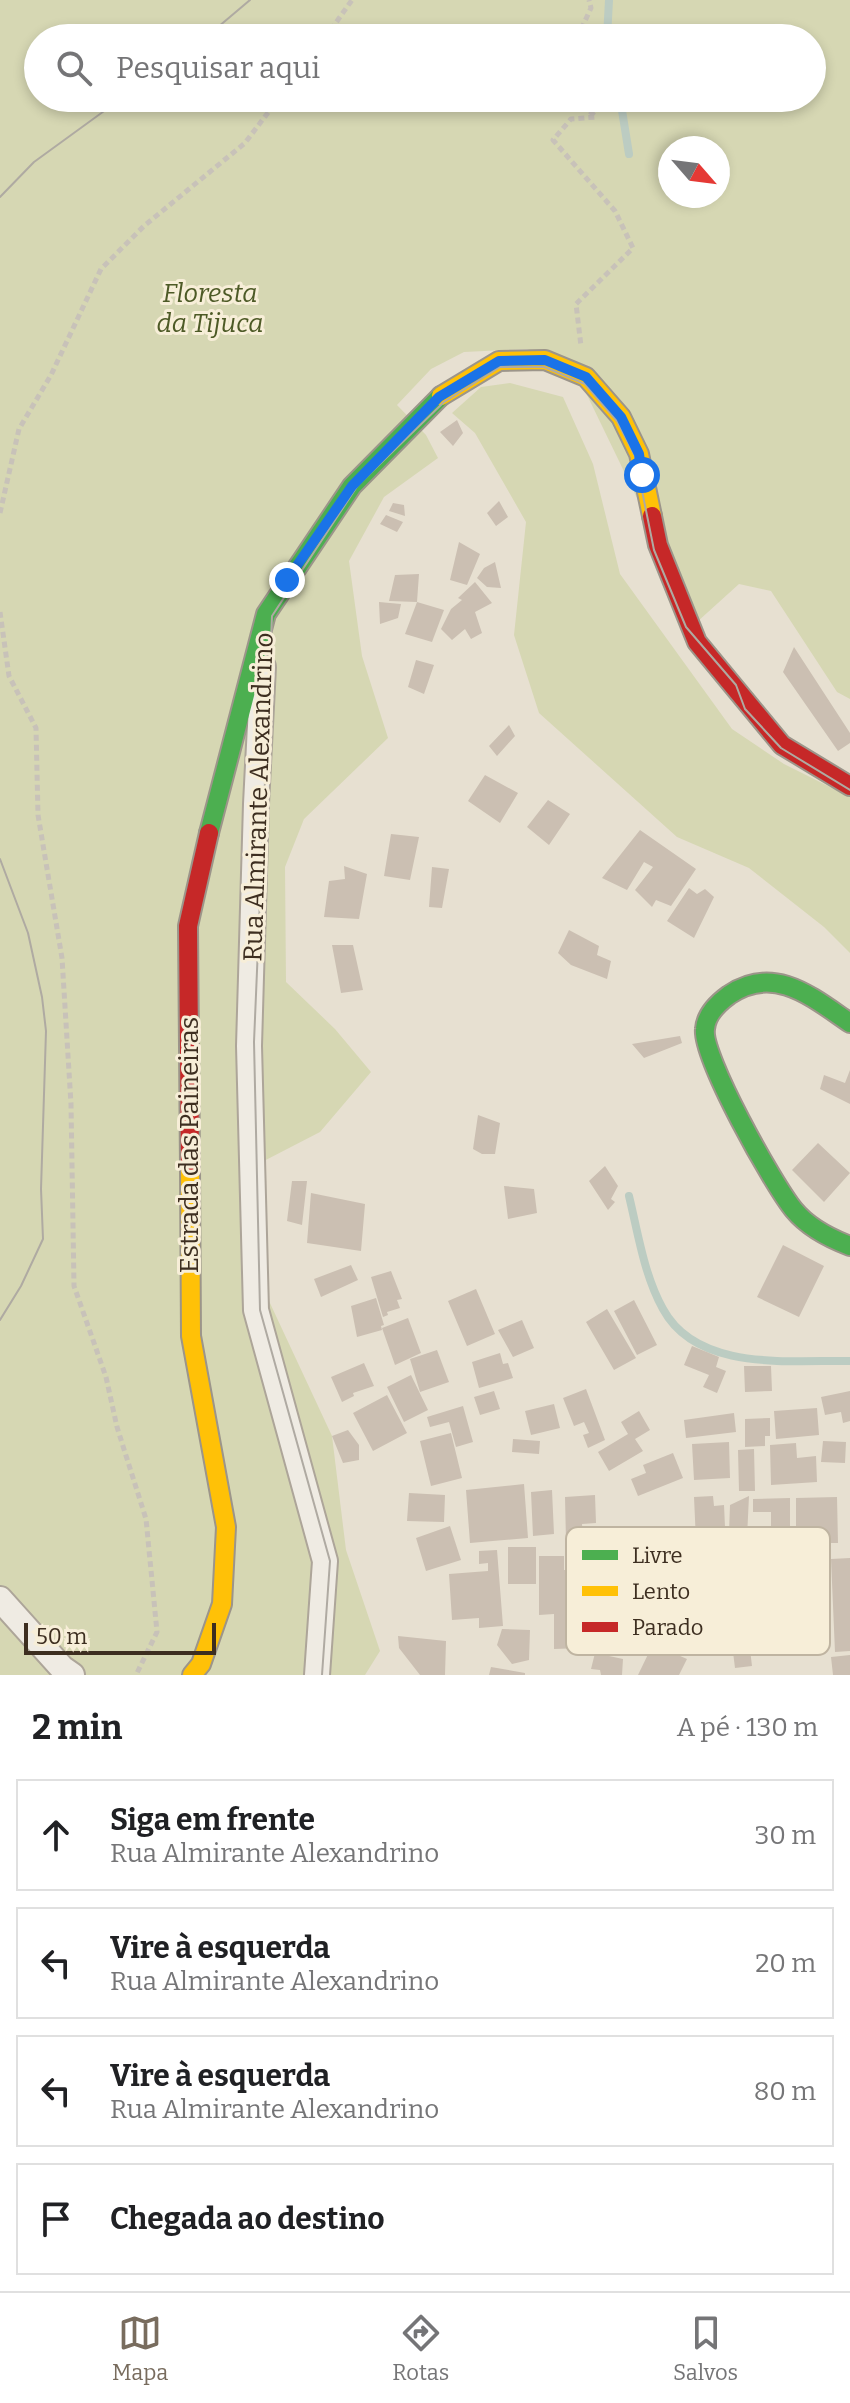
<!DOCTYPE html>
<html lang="pt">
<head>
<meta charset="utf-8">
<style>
  body { margin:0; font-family:Bitter,serif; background:#f6f6f6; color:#202124 }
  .compass { position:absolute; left:658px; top:136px; width:72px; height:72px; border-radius:50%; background:#fff; box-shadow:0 4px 12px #0003; rotate:118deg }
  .scale { position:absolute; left:24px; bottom:20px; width:192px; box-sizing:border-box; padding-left:8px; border:4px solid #3d2e20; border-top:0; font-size:22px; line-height:28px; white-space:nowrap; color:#3d2e20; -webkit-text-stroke:6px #f7eed8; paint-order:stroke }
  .stop { position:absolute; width:24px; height:24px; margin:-18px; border:6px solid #1a73e8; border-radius:50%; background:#fff }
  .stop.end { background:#1a73e8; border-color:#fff; box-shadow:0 2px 8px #0008 }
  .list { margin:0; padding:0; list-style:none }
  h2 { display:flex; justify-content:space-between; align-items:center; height:104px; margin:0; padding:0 32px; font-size:34px }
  h2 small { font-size:26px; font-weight:400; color:#757577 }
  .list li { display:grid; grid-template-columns:52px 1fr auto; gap:24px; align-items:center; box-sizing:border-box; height:112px; margin:0 16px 16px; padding:0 16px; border:2px solid #e0e0e0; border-radius:0px }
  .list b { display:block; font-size:30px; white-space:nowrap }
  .list p { margin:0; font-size:26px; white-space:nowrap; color:#757577 }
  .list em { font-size:26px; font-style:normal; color:#757577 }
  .icon { flex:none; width:44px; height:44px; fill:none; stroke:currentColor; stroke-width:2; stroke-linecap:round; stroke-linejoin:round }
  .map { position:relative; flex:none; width:850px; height:1675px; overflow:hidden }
  .search { position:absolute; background:#fff; box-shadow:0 4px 12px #0003; left:24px; right:24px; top:24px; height:88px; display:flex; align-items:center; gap:20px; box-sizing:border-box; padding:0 28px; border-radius:44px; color:#757577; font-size:30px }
  .sheet { height:616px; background:#fff }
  nav { display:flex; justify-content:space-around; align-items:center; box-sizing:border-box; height:112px; border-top:2px solid #e0e0e0; background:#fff; font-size:22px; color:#757577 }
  nav a { display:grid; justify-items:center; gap:4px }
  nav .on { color:#786c5e }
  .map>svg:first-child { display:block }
</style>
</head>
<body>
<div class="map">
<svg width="850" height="1675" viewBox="0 0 850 1675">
  <rect width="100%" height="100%" fill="#e7e0d1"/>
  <path fill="#d6d7b3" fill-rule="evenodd" d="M 0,0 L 850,0 L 850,699 L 837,692 L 771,591 L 739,584 L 697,622 L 572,364 L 527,349 L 464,352 L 431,369 L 397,405 L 426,435 L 438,458 L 384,497 L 349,561 L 362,656 L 388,738 L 304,819 L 285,867 L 286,982 L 335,1029 L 371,1072 L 320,1132 L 260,1163 L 262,1286 L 332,1436 L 346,1550 L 380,1651 L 365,1675 L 0,1675 ZM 38,38 L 812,38 L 812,98 L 38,98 ZM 670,148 L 718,148 L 718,196 L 670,196 Z
    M 510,383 L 563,397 L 593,464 L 620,574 L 732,729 L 784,764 L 850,797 L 850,953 L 824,927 L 749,868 L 677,837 L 539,713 L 514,635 L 526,522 L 475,433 L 452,413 L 481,387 Z"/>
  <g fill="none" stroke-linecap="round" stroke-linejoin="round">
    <path stroke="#bcccc2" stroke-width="8" d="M 607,38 L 609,0
      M 620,98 L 629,154
      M 629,1196 C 638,1233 644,1275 663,1309 C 697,1372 790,1360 850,1361"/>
  </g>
  <path fill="#cbbfb2" d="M 457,420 L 463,433 L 453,446 L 440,432 Z
    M 499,501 L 508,517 L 496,526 L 487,513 Z
    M 393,503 L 404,505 L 405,516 L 389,511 Z
    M 386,515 L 403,522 L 397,532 L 380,524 Z
    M 459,542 L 480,554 L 467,585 L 450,580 Z
    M 495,562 L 501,588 L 487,587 L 477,578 L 484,568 Z
    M 419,574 L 417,602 L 444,610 L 432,642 L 405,634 L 417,602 L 389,601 L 395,575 Z
    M 475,582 L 492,603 L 475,612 L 482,633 L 471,639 L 465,629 L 452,640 L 441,629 L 451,609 L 462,600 L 458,598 Z
    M 379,602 L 401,604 L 398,618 L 380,624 Z
    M 794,647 L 850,733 L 850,743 L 838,751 L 783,672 Z
    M 416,660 L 434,665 L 424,694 L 408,687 Z
    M 509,725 L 515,736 L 497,756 L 489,746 Z
    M 485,775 L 518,793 L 500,823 L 468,801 Z
    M 548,800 L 570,814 L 549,845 L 527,827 Z
    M 640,830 L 696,869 L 671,906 L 656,900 L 652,907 L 635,890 L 653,867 L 644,862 L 627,890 L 602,878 Z
    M 391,834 L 419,837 L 410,880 L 384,876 Z
    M 344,866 L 367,874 L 359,919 L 324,917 L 329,881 L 345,879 Z
    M 432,867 L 449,869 L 442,908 L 429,907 Z
    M 689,888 L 697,894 L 705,889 L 714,897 L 694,938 L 667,921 Z
    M 569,930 L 599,946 L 597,955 L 611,961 L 607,979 L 571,965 L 558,953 Z
    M 332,945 L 353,945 L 363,990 L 341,993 Z
    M 680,1036 L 682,1043 L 644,1058 L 632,1044 Z
    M 850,1070 L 850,1104 L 820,1089 L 824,1075 L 845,1083 Z
    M 478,1115 L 500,1123 L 495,1154 L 482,1154 L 473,1149 Z
    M 818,1143 L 850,1173 L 824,1202 L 792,1170 Z
    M 605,1166 L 618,1186 L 611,1199 L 615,1202 L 608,1210 L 589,1181 Z
    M 292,1181 L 307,1181 L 302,1225 L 287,1221 Z
    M 504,1186 L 534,1189 L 537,1213 L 508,1219 Z
    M 311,1193 L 365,1204 L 361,1251 L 307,1243 Z
    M 783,1245 L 824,1266 L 799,1317 L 757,1297 Z
    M 351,1265 L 358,1280 L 321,1297 L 314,1279 Z
    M 391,1271 L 402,1299 L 397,1300 L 400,1308 L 387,1312 L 388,1315 L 383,1317 L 371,1277 Z
    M 476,1289 L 495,1334 L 467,1346 L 448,1301 Z
    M 376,1298 L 384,1325 L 381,1326 L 382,1330 L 357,1337 L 351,1306 Z
    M 634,1300 L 657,1345 L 637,1355 L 614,1311 Z
    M 607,1309 L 636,1358 L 614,1370 L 586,1322 Z
    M 408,1318 L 421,1353 L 395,1365 L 382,1328 Z
    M 522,1320 L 534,1348 L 513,1357 L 498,1330 Z
    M 692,1346 L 719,1357 L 716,1367 L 726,1371 L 717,1393 L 703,1387 L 709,1375 L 684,1365 Z
    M 437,1350 L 449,1382 L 420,1392 L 410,1359 Z
    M 500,1353 L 503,1364 L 508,1363 L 513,1378 L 479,1388 L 472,1362 Z
    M 364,1363 L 374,1386 L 353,1393 L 354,1396 L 342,1402 L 331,1377 Z
    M 744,1366 L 771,1366 L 772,1391 L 745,1392 Z
    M 411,1375 L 428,1410 L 404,1422 L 387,1387 Z
    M 586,1389 L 605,1440 L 588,1448 L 583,1435 L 589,1433 L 584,1422 L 574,1426 L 563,1398 Z
    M 494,1391 L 500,1409 L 480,1415 L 474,1397 Z
    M 850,1391 L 850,1421 L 843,1423 L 841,1412 L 825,1415 L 821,1397 Z
    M 387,1395 L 407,1433 L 373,1451 L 353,1413 Z
    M 554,1404 L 560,1428 L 531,1435 L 525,1411 Z
    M 463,1406 L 473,1442 L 456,1447 L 449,1422 L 430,1427 L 427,1417 Z
    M 817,1408 L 819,1435 L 776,1439 L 774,1411 Z
    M 639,1411 L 650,1430 L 635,1439 L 643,1451 L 609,1471 L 598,1452 L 628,1434 L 621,1422 Z
    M 734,1413 L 736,1432 L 686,1438 L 684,1420 Z
    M 770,1418 L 770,1436 L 765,1436 L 765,1446 L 745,1447 L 745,1419 Z
    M 348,1430 L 359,1445 L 359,1460 L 343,1463 L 332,1436 Z
    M 451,1433 L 462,1478 L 431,1486 L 420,1441 Z
    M 513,1439 L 540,1441 L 539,1454 L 512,1452 Z
    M 823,1441 L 846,1442 L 845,1463 L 821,1462 Z
    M 729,1442 L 730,1478 L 694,1480 L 692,1444 Z
    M 796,1443 L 797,1458 L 816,1456 L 817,1482 L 771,1485 L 770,1445 Z
    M 754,1449 L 755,1491 L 739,1491 L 738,1450 Z
    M 673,1453 L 683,1478 L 638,1496 L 631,1479 L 646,1473 L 643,1465 Z
    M 524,1484 L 528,1538 L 470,1543 L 466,1490 Z
    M 552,1490 L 554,1534 L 533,1536 L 531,1492 Z
    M 409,1493 L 445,1495 L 444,1522 L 407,1521 Z
    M 595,1495 L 596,1523 L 582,1524 L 583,1540 L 566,1541 L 565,1497 Z
    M 713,1496 L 714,1506 L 724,1505 L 727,1571 L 687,1574 L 685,1542 L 696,1541 L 694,1497 Z
    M 749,1496 L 746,1558 L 728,1562 L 730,1505 Z
    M 837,1497 L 838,1543 L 812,1543 L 811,1570 L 770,1571 L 770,1552 L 776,1552 L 776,1544 L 796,1544 L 796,1498 Z
    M 790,1498 L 790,1539 L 771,1540 L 771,1512 L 753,1512 L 753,1499 Z
    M 450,1526 L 461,1560 L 426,1571 L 416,1538 Z
    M 508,1547 L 536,1547 L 536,1584 L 508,1584 Z
    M 497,1550 L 503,1626 L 479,1628 L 479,1618 L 452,1620 L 449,1574 L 488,1571 L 488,1563 L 479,1564 L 479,1551 Z
    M 539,1556 L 564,1556 L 564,1570 L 581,1570 L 582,1648 L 554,1649 L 554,1614 L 539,1615 Z
    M 850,1558 L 850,1651 L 835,1652 L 831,1559 Z
    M 502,1629 L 530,1630 L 529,1660 L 512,1664 L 497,1645 Z
    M 398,1636 L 446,1641 L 445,1675 L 420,1675 L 399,1648 Z
    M 749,1641 L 752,1666 L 735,1668 L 732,1644 Z
    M 653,1644 L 687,1659 L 679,1675 L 638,1675 Z
    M 595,1653 L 623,1659 L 622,1675 L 601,1675 L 600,1670 L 591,1669 Z
    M 850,1655 L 850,1675 L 833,1675 L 831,1657 Z
    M 491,1667 L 525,1673 L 525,1675 L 489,1675 Z"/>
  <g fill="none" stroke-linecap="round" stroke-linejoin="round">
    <g stroke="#ada599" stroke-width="28">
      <path id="street" d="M 263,667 L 256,804 L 249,1046 L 256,1310 L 325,1561 L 317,1675
        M 0,1599 L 62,1668 L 72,1675"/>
    </g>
    <g stroke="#9c958a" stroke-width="22">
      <path id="fast" d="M 209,833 L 266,614 L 352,486 L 441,396
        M 850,1023 C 812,997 774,964 729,995 C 718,1003 706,1015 705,1029 C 701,1056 774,1186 794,1210 C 808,1227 829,1238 850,1246"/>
    </g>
    <g stroke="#9c958a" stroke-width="22">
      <path id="slow" d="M 441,396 L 499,361 L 545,360 L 586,377 L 621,417 L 639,454 L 652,516
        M 190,1167 L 191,1336 L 226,1527 L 222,1604 L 201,1664 L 192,1675"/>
    </g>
    <g stroke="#9c958a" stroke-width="22">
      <path id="jam" d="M 652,516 L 658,545 L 697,642 L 782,745 L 850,786
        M 190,1167 L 188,926 L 209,833"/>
    </g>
    <path stroke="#c8c2b9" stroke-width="5" stroke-dasharray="6 4" stroke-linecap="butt" d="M 325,38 L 352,0
      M 577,38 L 591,8 L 589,0
      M 575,98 L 596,117 L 571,119 L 553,140 L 615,211 L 633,248 L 576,304 L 581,346
      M 0,513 L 19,429 L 51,375 L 101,269 L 144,226 L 245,143 L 279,98
      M 0,612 L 9,676 L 36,728 L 38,815 L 62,958 L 71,1104 L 74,1286 L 106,1377 L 117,1427 L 146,1519 L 157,1632 L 136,1675"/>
    <use href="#street" stroke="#efebe3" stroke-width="24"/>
    <use href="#fast" stroke="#4caf50" stroke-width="18"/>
    <use href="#slow" stroke="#ffc107" stroke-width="18"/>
    <use href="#jam" stroke="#c62828" stroke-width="18"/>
    <path stroke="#afaaa2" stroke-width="2" d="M 205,38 L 250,0
      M 0,197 L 34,162 L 122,98
      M 0,859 L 28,933 L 42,997 L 46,1031 L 41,1189 L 43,1239 L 21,1286 L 0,1320
      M 322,1675 L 330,1561 L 260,1310 L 254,1042 L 272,616 L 358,485 L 444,402 L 500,367 L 544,367 L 585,384 L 617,421 L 635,456 L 654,550 L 686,627 L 736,685 L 745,709 L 781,748 L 850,790"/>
  </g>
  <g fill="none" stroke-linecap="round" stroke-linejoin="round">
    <path stroke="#1a73e8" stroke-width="10" d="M 287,580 L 352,486 L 439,397 L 499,361 L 545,360 L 586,377 L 621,417 L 639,454 L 642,475"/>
  </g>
  <g text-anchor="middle" stroke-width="6" stroke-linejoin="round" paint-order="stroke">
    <g font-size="26" font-style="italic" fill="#4d5a26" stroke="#f7eed8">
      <text x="210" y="302">Floresta<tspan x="210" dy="30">da Tijuca</tspan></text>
    </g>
    <g font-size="26" fill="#3d2e20" stroke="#f7eed8">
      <text transform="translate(258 797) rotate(-88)" y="9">Rua Almirante Alexandrino</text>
      <text transform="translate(189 1145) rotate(-90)" y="9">Estrada das Paineiras</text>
    </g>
  </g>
  <rect x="566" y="1527" width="264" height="128" rx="12" fill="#f7eed8" stroke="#bfb4a1" stroke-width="2"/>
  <rect x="582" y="1550" width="36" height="10" fill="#4caf50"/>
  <rect x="582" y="1586" width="36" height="10" fill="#ffc107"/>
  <rect x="582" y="1622" width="36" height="10" fill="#c62828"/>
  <g font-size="22" fill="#3d2e20">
    <text x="632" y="1563">Livre</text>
    <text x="632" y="1599">Lento</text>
    <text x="632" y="1635">Parado</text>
  </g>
</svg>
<svg class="compass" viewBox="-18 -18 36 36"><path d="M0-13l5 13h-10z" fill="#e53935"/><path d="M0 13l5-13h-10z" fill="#757577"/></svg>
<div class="scale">50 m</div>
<div class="stop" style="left:642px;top:475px"></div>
<div class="stop end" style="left:287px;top:580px"></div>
<div class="search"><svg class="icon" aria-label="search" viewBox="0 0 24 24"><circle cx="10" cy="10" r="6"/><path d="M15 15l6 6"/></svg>Pesquisar aqui</div>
</div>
<section class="sheet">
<h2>2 min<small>A pé · 130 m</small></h2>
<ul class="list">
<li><svg class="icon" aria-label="ahead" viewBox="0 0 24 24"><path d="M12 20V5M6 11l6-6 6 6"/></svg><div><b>Siga em frente</b><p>Rua Almirante Alexandrino</p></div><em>30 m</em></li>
<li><svg class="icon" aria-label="left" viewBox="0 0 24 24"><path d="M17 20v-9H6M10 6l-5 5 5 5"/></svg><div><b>Vire à esquerda</b><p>Rua Almirante Alexandrino</p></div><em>20 m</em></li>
<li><svg class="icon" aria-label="left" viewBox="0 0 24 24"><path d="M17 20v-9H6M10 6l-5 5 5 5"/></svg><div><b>Vire à esquerda</b><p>Rua Almirante Alexandrino</p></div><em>80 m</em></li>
<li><svg class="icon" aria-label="arrive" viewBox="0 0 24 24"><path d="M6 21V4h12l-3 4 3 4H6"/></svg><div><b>Chegada ao destino</b></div></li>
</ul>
</section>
<nav>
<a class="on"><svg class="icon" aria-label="map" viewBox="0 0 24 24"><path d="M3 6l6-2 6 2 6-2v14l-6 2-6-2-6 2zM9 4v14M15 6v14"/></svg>Mapa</a>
<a><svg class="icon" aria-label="directions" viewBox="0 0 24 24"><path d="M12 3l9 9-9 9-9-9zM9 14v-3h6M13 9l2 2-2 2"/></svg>Rotas</a>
<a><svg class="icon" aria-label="saved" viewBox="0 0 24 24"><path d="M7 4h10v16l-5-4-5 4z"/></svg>Salvos</a>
</nav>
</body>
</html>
